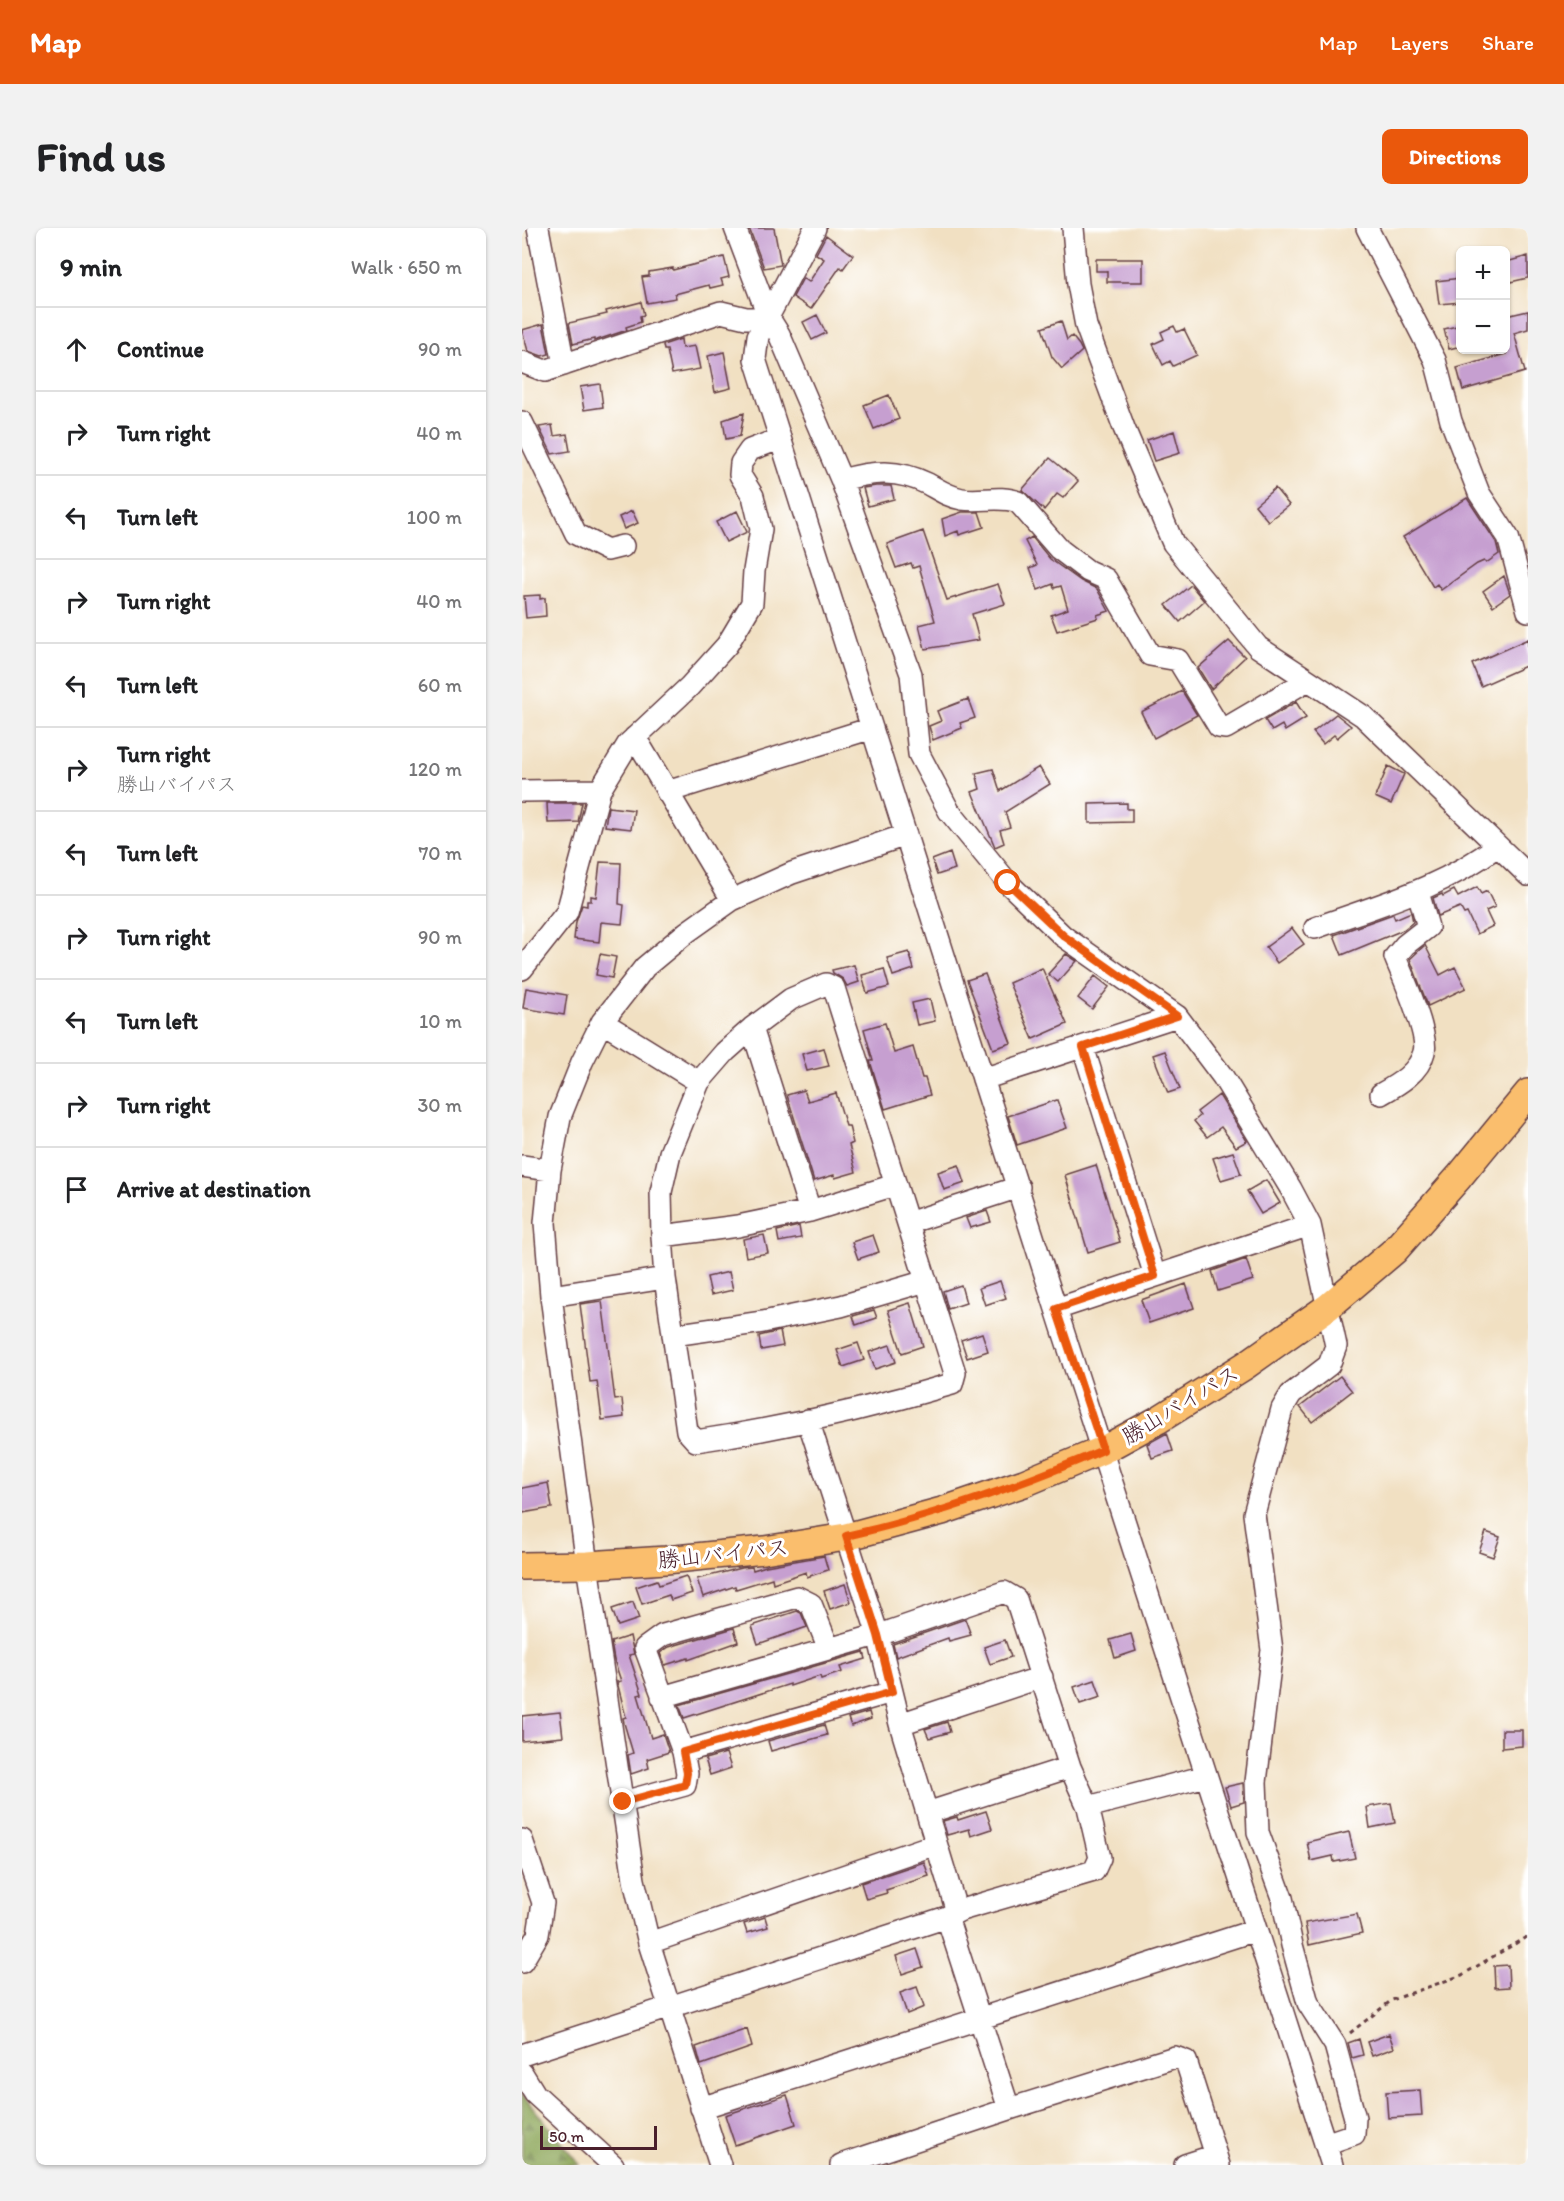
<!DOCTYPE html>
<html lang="en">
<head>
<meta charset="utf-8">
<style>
  body { margin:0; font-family:Itim,"Klee One",sans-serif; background:#f2f2f2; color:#202124 }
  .controls { position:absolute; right:18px; top:18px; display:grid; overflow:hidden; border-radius:9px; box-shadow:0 2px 4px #0004 }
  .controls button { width:54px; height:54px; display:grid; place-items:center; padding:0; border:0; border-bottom:2px solid #e0e0e0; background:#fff; color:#202124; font:30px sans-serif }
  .scale { position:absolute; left:18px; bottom:15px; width:117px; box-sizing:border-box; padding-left:6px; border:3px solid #4a1f2b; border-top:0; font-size:16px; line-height:21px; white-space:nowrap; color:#4a1f2b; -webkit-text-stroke:4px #fff; paint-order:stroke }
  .stop { position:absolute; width:18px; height:18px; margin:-14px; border:4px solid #ea580c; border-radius:50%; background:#fff }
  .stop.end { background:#ea580c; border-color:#fff; box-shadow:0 2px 6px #0008 }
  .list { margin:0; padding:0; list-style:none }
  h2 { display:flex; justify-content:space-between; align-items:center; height:78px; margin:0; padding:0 24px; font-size:26px }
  h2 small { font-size:20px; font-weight:400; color:#757577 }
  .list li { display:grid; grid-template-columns:39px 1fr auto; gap:18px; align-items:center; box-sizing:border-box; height:84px; padding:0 24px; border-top:2px solid #e0e0e0 }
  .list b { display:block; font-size:22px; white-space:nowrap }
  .list p { margin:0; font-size:20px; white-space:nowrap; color:#757577 }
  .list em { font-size:20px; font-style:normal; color:#757577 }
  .icon { flex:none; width:33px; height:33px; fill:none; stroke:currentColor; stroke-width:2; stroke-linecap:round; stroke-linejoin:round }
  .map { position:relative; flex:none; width:1006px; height:1937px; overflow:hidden; border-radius:9px }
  header { display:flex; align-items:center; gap:36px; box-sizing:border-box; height:84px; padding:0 30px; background:#ea580c; color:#fff }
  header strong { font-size:28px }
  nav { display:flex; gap:33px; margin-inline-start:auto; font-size:21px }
  .intro { display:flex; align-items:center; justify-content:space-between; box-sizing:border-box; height:144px; padding:0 36px }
  h1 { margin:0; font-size:42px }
  .button { padding:15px 27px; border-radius:9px; background:#ea580c; color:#fff; font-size:21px; font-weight:700 }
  main { display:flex; gap:36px; padding:0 36px }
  aside { flex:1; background:#fff; border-radius:9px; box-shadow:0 2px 4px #0004 }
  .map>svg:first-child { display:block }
</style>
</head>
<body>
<header>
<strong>Map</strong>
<nav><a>Map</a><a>Layers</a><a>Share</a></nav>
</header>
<div class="intro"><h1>Find us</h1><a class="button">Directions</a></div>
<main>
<aside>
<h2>9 min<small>Walk · 650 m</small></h2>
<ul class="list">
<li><svg class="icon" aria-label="ahead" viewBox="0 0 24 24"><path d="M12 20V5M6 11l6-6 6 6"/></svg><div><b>Continue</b></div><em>90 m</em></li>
<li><svg class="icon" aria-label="right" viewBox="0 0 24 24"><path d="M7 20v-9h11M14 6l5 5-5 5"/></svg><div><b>Turn right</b></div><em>40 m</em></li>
<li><svg class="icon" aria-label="left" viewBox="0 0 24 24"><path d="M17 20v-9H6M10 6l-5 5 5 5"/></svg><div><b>Turn left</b></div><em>100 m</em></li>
<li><svg class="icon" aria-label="right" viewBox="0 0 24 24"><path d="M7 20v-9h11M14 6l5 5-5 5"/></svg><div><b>Turn right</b></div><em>40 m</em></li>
<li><svg class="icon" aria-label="left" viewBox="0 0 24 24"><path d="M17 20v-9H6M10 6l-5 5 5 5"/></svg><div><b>Turn left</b></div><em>60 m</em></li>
<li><svg class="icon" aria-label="right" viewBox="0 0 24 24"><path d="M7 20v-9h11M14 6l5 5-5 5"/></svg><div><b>Turn right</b><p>勝山バイパス</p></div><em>120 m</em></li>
<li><svg class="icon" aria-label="left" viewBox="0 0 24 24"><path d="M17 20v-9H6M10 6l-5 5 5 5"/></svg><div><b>Turn left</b></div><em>70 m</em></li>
<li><svg class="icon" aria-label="right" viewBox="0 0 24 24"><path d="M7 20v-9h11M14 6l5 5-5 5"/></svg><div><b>Turn right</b></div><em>90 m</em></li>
<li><svg class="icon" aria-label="left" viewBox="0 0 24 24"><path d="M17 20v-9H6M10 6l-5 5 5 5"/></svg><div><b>Turn left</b></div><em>10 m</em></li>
<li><svg class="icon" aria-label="right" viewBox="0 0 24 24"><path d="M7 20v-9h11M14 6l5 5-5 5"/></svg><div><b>Turn right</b></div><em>30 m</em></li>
<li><svg class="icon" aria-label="arrive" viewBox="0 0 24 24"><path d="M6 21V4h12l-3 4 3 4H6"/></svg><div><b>Arrive at destination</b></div></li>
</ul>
</aside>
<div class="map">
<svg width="1006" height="1937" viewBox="0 0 1006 1937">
  <defs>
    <pattern id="forest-firs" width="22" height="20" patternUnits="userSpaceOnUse" patternTransform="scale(1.5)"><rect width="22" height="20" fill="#8ca658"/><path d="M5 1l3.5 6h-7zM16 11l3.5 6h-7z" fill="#748749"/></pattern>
  </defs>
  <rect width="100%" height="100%" fill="#fff"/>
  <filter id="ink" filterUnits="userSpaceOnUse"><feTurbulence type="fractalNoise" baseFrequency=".0167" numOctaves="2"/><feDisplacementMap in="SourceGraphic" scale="12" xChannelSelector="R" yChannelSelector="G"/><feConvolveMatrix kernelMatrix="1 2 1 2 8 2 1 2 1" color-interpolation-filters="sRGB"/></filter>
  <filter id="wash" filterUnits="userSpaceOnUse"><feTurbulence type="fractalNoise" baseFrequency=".008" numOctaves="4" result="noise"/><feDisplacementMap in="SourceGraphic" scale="24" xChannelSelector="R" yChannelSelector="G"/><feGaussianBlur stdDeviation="1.35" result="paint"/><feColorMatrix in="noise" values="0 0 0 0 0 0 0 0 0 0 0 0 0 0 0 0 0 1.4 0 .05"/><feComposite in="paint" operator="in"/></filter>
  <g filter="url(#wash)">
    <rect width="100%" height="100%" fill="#f1e0c2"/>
    <path fill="url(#forest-firs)" stroke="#6b6242" stroke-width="1.5" d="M 0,1866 L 58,1937 L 0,1937 Z"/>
    <g id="blocks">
      <path fill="#c69fd0" d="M 227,0 L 252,0 L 259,37 L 242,40 Z
        M 304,7 L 331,27 L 321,41 L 318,39 L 289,81 L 271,69 L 281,50 L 287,54 L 302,31 L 294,26 Z
        M 1006,28 L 1006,50 L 984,55 L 984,34 Z
        M 202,29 L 207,49 L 199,51 L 201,57 L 188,60 L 187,57 L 153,66 L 154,70 L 125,75 L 120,49 L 127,48 L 127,44 L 151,40 L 151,42 Z
        M 574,31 L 621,31 L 621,54 L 585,54 L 585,43 L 574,43 Z
        M 939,50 L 939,74 L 917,76 L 914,53 Z
        M 119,74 L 122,87 L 118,88 L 119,94 L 104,99 L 105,102 L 72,113 L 72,111 L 51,116 L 47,95 L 85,86 L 84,83 Z
        M 1006,83 L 1006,101 L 992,105 L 1003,144 L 941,162 L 935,140 L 984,126 L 984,88 Z
        M 295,87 L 304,105 L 290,112 L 281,94 Z
        M 539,93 L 545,112 L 550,108 L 557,117 L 560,123 L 540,141 L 530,129 L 520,100 Z
        M 21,96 L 27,126 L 20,128 L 6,123 L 0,102 Z
        M 939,97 L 939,118 L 927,121 L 922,101 Z
        M 652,98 L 655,104 L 662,101 L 675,127 L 651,138 L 648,133 L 641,137 L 631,116 L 642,111 L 639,104 Z
        M 159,111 L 160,120 L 173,118 L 178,141 L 150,146 L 145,122 L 142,122 L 141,117 Z
        M 202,124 L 209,160 L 193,164 L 186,128 Z
        M 78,156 L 81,179 L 62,182 L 58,159 Z
        M 367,167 L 377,191 L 352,201 L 342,177 Z
        M 222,185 L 218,208 L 204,211 L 201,192 Z
        M 30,197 L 32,208 L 45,206 L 48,223 L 30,226 L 17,199 Z
        M 652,203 L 658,225 L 632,233 L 625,212 Z
        M 528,230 L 556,253 L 541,270 L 535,266 L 522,282 L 500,262 Z
        M 354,258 L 369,258 L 372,271 L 346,278 L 341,260 Z
        M 753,260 L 767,277 L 746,293 L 733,277 Z
        M 945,270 L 974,314 L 977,326 L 964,335 L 962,333 L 955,336 L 919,362 L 915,356 L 911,359 L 881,309 Z
        M 110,283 L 116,295 L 102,301 L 97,289 Z
        M 215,283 L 225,304 L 204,314 L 194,294 Z
        M 440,284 L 457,284 L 462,299 L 437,307 L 436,303 L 423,308 L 420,291 Z
        M 401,303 L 425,372 L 476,356 L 483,376 L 450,386 L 457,412 L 403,421 L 397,397 L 413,393 L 397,338 L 391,340 L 389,335 L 374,340 L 365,316 Z
        M 510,309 L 528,331 L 559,353 L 575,361 L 587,383 L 575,387 L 576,390 L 535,403 L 529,387 L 546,381 L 539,358 L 532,360 L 531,356 L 516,362 L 508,340 L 515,337 L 503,313 Z
        M 982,348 L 988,366 L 971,378 L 961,363 Z
        M 669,357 L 682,373 L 658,394 L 644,377 Z
        M 18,367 L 18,371 L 23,370 L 24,388 L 4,390 L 2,368 Z
        M 1006,411 L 1006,437 L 959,458 L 950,436 Z
        M 707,413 L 723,429 L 689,461 L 676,440 Z
        M 660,463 L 675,487 L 632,510 L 619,484 Z
        M 446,471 L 453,490 L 438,495 L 440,500 L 411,512 L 407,498 L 419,493 L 415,483 Z
        M 774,474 L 784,490 L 763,503 L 760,497 L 750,503 L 743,492 Z
        M 814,486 L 829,498 L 815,510 L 812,507 L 801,516 L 791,504 Z
        M 866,538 L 882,546 L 869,576 L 853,569 Z
        M 517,539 L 528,556 L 483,584 L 488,599 L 478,602 L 482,615 L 473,619 L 450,564 L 458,561 L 454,545 L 471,541 L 478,563 Z
        M 25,575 L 60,575 L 56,594 L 26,595 Z
        M 605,575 L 605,581 L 610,581 L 610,594 L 567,595 L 567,576 Z
        M 86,579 L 112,582 L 109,601 L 83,598 Z
        M 428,625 L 433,641 L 415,647 L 410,632 Z
        M 78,634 L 99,635 L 97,676 L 102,677 L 100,696 L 79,694 L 77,714 L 52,711 L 54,694 L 60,677 L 65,678 L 65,673 L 69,673 L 69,668 L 74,669 Z
        M 955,659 L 959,666 L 965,663 L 973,679 L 964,683 L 971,698 L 955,706 L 945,685 L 942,686 L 938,679 L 916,688 L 911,670 L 920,666 L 921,668 L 932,662 L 936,669 Z
        M 889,684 L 891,694 L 881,702 L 820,727 L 812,707 L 871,686 L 873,691 Z
        M 770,700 L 782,716 L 755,735 L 744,719 Z
        M 903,717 L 918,747 L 933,739 L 944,760 L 906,778 L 888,731 Z
        M 387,724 L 392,741 L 371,748 L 365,730 Z
        M 78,726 L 94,729 L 90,750 L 74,747 Z
        M 544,726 L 555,733 L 536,754 L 526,746 Z
        M 332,737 L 337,754 L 325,758 L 321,751 L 311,745 L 310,742 Z
        M 520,740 L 545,796 L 511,811 L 487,755 Z
        M 362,741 L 367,759 L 345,765 L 340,747 Z
        M 463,746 L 489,815 L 471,821 L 445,752 Z
        M 573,748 L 587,759 L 570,781 L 556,770 Z
        M 4,760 L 45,767 L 42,787 L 1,780 Z
        M 408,771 L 413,793 L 395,797 L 390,775 Z
        M 363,795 L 372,825 L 391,819 L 400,850 L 403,850 L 408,867 L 363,881 L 348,833 L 351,833 L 342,801 Z
        M 302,820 L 307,838 L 285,843 L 280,826 Z
        M 643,823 L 658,861 L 646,865 L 631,827 Z
        M 282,862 L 286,873 L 314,865 L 324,898 L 327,898 L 331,915 L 327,917 L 334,944 L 313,950 L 312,947 L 292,953 L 265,867 Z
        M 697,867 L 725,913 L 714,919 L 699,899 L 685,909 L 672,893 L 678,888 L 675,884 Z
        M 535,872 L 545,900 L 495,917 L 486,888 Z
        M 711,924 L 719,946 L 699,952 L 691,930 Z
        M 437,937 L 443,955 L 422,962 L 416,944 Z
        M 574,937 L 598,1014 L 566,1024 L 543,947 Z
        M 744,952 L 758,975 L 739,986 L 725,963 Z
        M 465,983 L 469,994 L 448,1000 L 444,990 Z
        M 277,998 L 279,1010 L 257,1014 L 255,1003 Z
        M 242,1007 L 246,1025 L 224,1029 L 221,1011 Z
        M 351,1007 L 357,1024 L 336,1031 L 330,1014 Z
        M 724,1031 L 731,1052 L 696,1063 L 690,1043 Z
        M 207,1044 L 211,1062 L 189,1067 L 185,1049 Z
        M 478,1053 L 484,1070 L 463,1077 L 457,1060 Z
        M 664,1056 L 672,1080 L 627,1095 L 619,1072 Z
        M 439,1057 L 444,1075 L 426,1081 L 421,1063 Z
        M 80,1073 L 93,1172 L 100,1171 L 102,1189 L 80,1192 L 75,1153 L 68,1154 L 58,1076 Z
        M 388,1075 L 401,1118 L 380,1125 L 366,1082 Z
        M 352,1082 L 355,1090 L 334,1097 L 331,1088 Z
        M 258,1103 L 261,1118 L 239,1122 L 237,1108 Z
        M 460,1105 L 466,1123 L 445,1130 L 439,1112 Z
        M 336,1115 L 342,1132 L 321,1139 L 315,1122 Z
        M 368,1117 L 374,1134 L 353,1141 L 347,1124 Z
        M 818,1148 L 830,1163 L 790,1194 L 778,1179 Z
        M 645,1205 L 651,1223 L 630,1230 L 625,1216 Z
        M 26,1255 L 30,1280 L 0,1285 L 0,1260 Z
        M 964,1304 L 978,1309 L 971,1329 L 957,1324 Z
        M 302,1328 L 306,1342 L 285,1349 L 284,1344 L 251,1355 L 250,1350 L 214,1361 L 213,1358 L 181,1369 L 175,1351 L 219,1340 L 230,1339 L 231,1342 L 244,1338 Z
        M 164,1348 L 170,1365 L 149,1372 L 147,1367 L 120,1376 L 114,1359 L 135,1352 L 137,1357 Z
        M 323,1356 L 329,1374 L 308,1381 L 302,1363 Z
        M 111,1374 L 117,1391 L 96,1398 L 90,1381 Z
        M 275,1383 L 279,1385 L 285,1399 L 236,1416 L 230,1398 Z
        M 443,1391 L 449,1407 L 427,1413 L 426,1410 L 374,1429 L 371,1416 Z
        M 212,1400 L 216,1414 L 166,1432 L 166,1430 L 143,1437 L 138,1425 L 147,1419 Z
        M 609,1406 L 614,1423 L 593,1430 L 588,1412 Z
        M 108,1408 L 112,1426 L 107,1427 L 120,1466 L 116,1467 L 129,1510 L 141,1506 L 147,1524 L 125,1531 L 127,1540 L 109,1546 L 106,1527 L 111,1525 L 102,1495 L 101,1490 L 104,1489 L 95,1454 L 99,1453 L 92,1432 L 89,1414 Z
        M 483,1412 L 489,1429 L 468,1436 L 462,1419 Z
        M 342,1424 L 344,1431 L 318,1439 L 320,1444 L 299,1451 L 298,1448 L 268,1458 L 268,1456 L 162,1490 L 157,1477 Z
        M 573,1452 L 579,1469 L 558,1476 L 552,1459 Z
        M 38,1484 L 41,1509 L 0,1513 L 0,1488 Z
        M 347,1484 L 349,1491 L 329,1498 L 326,1490 Z
        M 425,1494 L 428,1504 L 407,1510 L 403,1501 Z
        M 302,1497 L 305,1507 L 249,1523 L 246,1513 Z
        M 980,1502 L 1000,1502 L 1000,1518 L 980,1520 Z
        M 204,1525 L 209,1540 L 188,1547 L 183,1531 Z
        M 721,1555 L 722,1574 L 709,1578 L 703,1559 Z
        M 869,1575 L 873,1595 L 848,1600 L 845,1579 Z
        M 464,1583 L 470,1601 L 449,1608 L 447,1601 L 425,1607 L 421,1593 L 435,1589 L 436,1592 Z
        M 827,1604 L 833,1630 L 812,1634 L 811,1628 L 789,1633 L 785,1614 Z
        M 402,1634 L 407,1648 L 364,1662 L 365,1665 L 344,1671 L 339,1655 Z
        M 835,1686 L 840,1705 L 787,1717 L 783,1695 Z
        M 243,1689 L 246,1699 L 225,1705 L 222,1696 Z
        M 395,1721 L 401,1739 L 380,1746 L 374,1728 Z
        M 986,1737 L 987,1759 L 973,1760 L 972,1738 Z
        M 395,1759 L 402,1779 L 385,1786 L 378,1765 Z
        M 225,1801 L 230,1819 L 179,1837 L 174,1819 Z
        M 867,1806 L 872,1820 L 850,1828 L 845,1814 Z
        M 837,1811 L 841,1827 L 830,1830 L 826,1815 Z
        M 898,1862 L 900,1888 L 866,1890 L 864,1864 Z
        M 265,1867 L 274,1896 L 213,1917 L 203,1887 Z"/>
    </g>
  </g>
  <g filter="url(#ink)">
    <use href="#blocks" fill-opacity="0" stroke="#633c42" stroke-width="1.5"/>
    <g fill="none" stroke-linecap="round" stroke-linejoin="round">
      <g stroke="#633c42" stroke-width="24">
        <path id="minor" d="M 16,0 L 42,137
          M 213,0 L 247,90 L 257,106 L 319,251 L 389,446 L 397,526 L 427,583 L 486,655 L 541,708 L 655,788 L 701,849 L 769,961 L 788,997 L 814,1118 L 807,1137 L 769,1166 L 760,1181 L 732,1286 L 750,1422 L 734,1554 L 736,1604 L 760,1670 L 770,1717 L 786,1775 L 813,1817 L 833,1890 L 832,1906 L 803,1916
          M 293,0 L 236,108 L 233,131 L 534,1081 L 810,1937
          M 551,0 L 556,56 L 564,98 L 602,200 L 651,315 L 736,419 L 841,488 L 1006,647
          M 845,0 L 913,132 L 929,193 L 957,265 L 986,309 L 1006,383
          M 0,134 L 23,143 L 199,84 L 224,90 L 247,90
          M 0,194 L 54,306 L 85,322 L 101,318
          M 320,252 C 351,243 376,241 406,256 C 417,262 427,269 440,271 C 459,274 478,267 496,274 L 537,321 L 566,343 L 584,351 L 628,427 L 656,432 L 697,499 L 704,500 L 786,452
          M 113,509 L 210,672
          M 0,563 L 78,562
          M 145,564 L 350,500
          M 793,700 C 856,677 921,660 975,618
          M 0,741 L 45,684 L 78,562 L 106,516 L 167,459 L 205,417 L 230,375 L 232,343 L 239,301 L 231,268 L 218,247 L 219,235 L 228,222 L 257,211
          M 304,756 L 312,760 L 433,1145 L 430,1156 C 346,1181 261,1200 174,1213 L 165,1203 L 143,1050 L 140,1008 L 139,964 L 148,925 L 177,854 L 203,824 L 230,800 L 269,771 Z
          M 80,794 L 177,854
          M 230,800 L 288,983
          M 561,819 L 633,1048
          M 461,851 L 655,788
          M 859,866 C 875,857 897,845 902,824 C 907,806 881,749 873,729 L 883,717 L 906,699 L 896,664
          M 0,938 L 28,942
          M 386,995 L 497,959
          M 140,1008 L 216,998 L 288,983 L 373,957
          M 29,1068 L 143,1050
          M 534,1081 L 788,997
          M 151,1107 L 241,1094 L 319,1078 L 404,1053
          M 286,1192 L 356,1407 L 378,1496 L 435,1684
          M 378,1496 L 520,1449
          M 161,1524 L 370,1464
          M 101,1574 L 163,1557 L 165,1545 L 161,1524 L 123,1420 L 141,1407 L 275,1369 L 289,1376 L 307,1421
          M 566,1579 L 684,1548
          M 405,1585 L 548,1539
          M 0,1612 L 21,1675 L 16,1707 L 0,1734
          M 425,1689 L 487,1881
          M 127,1715 L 414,1616
          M 0,1827 L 425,1689 L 439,1682 L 572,1643 L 578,1630 L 566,1579 L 548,1539 L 494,1371 L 482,1364 L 369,1403 L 140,1469
          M 0,1845 L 13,1866 L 91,1937
          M 179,1880 L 734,1702
          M 198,1937 L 127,1715 L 112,1652 L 65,1337 L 29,1068 L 23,995 L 28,942 L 38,889 L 60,834 L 80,794 L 123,739 L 165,704 L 210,672 L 270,645 L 384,607
          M 319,1937 L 487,1881 L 653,1829 L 664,1833 L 697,1937
          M 663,1937 L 694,1927"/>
      </g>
      <g stroke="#633c42" stroke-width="30">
        <path id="major" d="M 0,1338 L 65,1337 L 144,1332 L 242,1322 L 324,1309 L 420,1283 L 502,1255 L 581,1222 L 636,1192 L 724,1137 L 806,1079 L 872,1023 L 937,949 L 1006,865"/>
      </g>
      <path stroke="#633c42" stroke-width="3" stroke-dasharray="4.5 4.5" stroke-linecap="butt" d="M 828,1805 L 870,1772 L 940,1747 L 1006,1708"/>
      <use href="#minor" stroke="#fff" stroke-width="21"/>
      <use href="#major" stroke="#fabe6d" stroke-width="27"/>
    </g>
  </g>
  <g fill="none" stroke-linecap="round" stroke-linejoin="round" filter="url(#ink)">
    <path stroke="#ea580c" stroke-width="8" d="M 101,1574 L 163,1557 L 165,1545 L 161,1524 L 370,1464 L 356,1407 L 324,1308 C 413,1288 497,1258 581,1222 L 534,1081 L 633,1048 L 561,819 L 655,788 L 542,708 L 486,655"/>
  </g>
  <g text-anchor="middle" stroke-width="6" stroke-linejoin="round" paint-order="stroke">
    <g font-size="22" fill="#4a1f2b" stroke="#fff">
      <text transform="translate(658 1176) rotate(-31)" y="8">勝山バイパス</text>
      <text transform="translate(201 1325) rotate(-6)" y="8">勝山バイパス</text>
    </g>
  </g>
</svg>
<div class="controls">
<button>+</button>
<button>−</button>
</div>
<div class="scale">50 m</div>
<div class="stop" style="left:486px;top:655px"></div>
<div class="stop end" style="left:101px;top:1574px"></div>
</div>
</main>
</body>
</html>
